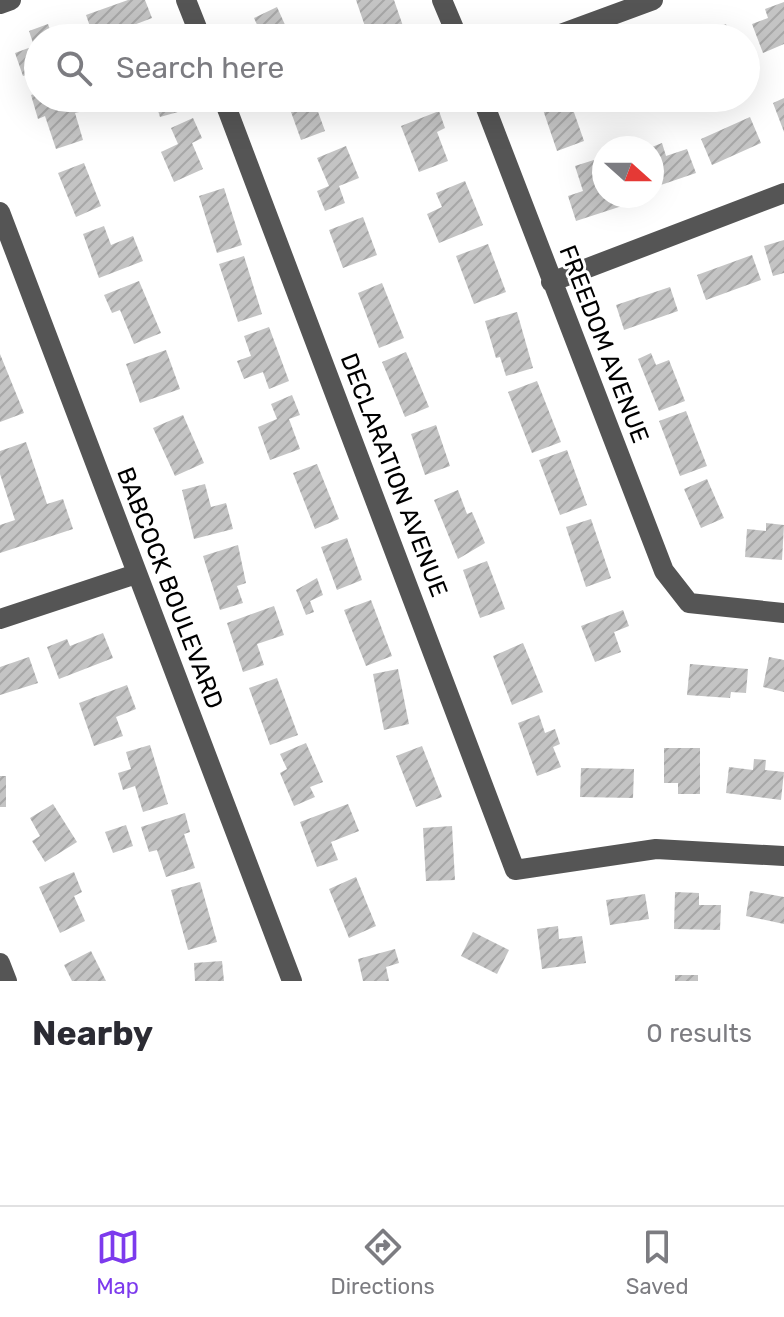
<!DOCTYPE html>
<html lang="en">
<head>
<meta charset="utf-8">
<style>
  body { margin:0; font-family:Rubik,sans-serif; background:#f2f2f3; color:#2b2b33 }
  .compass { position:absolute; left:592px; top:136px; width:72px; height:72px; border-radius:50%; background:#fff; box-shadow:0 8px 32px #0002; rotate:111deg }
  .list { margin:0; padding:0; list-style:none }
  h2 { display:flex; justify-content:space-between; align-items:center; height:104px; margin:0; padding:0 32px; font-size:34px }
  h2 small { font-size:26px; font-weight:400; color:#7c7c81 }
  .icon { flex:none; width:44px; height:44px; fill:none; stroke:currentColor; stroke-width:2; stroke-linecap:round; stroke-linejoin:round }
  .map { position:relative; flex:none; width:784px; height:981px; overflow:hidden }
  .search { position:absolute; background:#fff; box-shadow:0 8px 32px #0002; left:24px; right:24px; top:24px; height:88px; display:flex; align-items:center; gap:20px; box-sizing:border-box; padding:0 28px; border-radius:44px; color:#7c7c81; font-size:30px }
  .sheet { height:224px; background:#fff }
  nav { display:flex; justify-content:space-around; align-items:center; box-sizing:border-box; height:112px; border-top:2px solid #e1e1e2; background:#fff; font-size:22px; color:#7c7c81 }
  nav a { display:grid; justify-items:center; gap:4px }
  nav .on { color:#7c3aed }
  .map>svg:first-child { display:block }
</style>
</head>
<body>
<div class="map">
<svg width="784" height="981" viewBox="0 0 784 981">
  <defs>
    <pattern id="building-hatch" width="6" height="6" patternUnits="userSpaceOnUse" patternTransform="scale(2)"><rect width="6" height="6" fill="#c4c4c4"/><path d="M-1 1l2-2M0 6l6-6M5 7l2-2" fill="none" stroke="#a7a7a7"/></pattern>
  </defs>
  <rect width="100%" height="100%" fill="#fff"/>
  <path fill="url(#building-hatch)" d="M 128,0 L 145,0 L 152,18 L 113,33 L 115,38 L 94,38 L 86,15 Z
    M 356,0 L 394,0 L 403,26 L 369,38 Z
    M 784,2 L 784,44 L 763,53 L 752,24 L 768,18 L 765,9 Z
    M 277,7 L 291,38 L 263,38 L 254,18 Z
    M 48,24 L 53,38 L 38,38 L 38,71 L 23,76 L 15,53 L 34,46 L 29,31 Z
    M 726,24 L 731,38 L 690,38 Z
    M 38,93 L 38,98 L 79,98 L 83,111 L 75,113 L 83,140 L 56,149 L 45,116 L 38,119 L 31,95 Z
    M 154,98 L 181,98 L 185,110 L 160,117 Z
    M 286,98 L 313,98 L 325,131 L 301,140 Z
    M 539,98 L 569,98 L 584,141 L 557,151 Z
    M 784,98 L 784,132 L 773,103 Z
    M 439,111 L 445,128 L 437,132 L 448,161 L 419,172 L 401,126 Z
    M 750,117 L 761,143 L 712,165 L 701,139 Z
    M 193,118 L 202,138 L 192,143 L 203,169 L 174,182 L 161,152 L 178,144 L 171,128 Z
    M 662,143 L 666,156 L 687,149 L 696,173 L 652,188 L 652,147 Z
    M 346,146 L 359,178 L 339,186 L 345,203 L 325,211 L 317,191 L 329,186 L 317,158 Z
    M 597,159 L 604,180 L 604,196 L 618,196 L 622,206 L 576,221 L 568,196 L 583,191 L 575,166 Z
    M 84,163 L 101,206 L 76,217 L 58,173 Z
    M 465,181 L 483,225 L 439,243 L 427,214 L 442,207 L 436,193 Z
    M 224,188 L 242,245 L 217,253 L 199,196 Z
    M 363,217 L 377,255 L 343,268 L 329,230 Z
    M 104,226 L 111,245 L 133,236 L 143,261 L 99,278 L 83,234 Z
    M 784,240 L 784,273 L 773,276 L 764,246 Z
    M 488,244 L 506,292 L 474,304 L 456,256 Z
    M 752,255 L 761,280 L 706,300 L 697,275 Z
    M 244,256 L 262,314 L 238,322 L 219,264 Z
    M 139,281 L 161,333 L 134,344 L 120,310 L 112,313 L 104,295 Z
    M 382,283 L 404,338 L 379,348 L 358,293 Z
    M 670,287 L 678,311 L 624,330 L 616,305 Z
    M 517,312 L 533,368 L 506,376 L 500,357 L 496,358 L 485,321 Z
    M 269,327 L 289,381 L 269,389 L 263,372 L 244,379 L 237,361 L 251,356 L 244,336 Z
    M 166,350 L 180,389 L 140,403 L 126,364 Z
    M 406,352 L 429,407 L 405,417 L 382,362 Z
    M 651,353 L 656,365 L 669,360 L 685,401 L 659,411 L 638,359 Z
    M 0,354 L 24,413 L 0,422 Z
    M 537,381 L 561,442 L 532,453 L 508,392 Z
    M 292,395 L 300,415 L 289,419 L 300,449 L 270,460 L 258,427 L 277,419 L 271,404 Z
    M 686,411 L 707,466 L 680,476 L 659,421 Z
    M 183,415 L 204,463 L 175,476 L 153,428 Z
    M 436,425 L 450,466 L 425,475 L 411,434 Z
    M 26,442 L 47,504 L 63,499 L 73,529 L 0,553 L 0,525 L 15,520 L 0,474 L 0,451 Z
    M 567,450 L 587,505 L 560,515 L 539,460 Z
    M 317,464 L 339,519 L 315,529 L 293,473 Z
    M 707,479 L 724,518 L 701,528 L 684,489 Z
    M 205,484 L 211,507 L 226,503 L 233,529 L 194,539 L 182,490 Z
    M 458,490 L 467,514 L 472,512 L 485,543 L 458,559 L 434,500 Z
    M 591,519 L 611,578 L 586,587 L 566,527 Z
    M 766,523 L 784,525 L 782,560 L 745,557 L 747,529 L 766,531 Z
    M 347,538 L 362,580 L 337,590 L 321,547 Z
    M 238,545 L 246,583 L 237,586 L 243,603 L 220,610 L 203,556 Z
    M 487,561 L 505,609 L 480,618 L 463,570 Z
    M 317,578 L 323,595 L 310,601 L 314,612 L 306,615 L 296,590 Z
    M 371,600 L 392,656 L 366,666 L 344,610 Z
    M 274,606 L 284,635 L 257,644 L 264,665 L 243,672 L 227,623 Z
    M 623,610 L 629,626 L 614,632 L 621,652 L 595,662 L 581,626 Z
    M 103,633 L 113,658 L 59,679 L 47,647 L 67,639 L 70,646 Z
    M 523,643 L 543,692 L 512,705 L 493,656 Z
    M 29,657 L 38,683 L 0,695 L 0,667 Z
    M 769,657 L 784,660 L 784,692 L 763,687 Z
    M 690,664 L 748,669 L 746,693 L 731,692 L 730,698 L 687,695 Z
    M 398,669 L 409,724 L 384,730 L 373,674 Z
    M 277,678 L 298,735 L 270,745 L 249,688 Z
    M 127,685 L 136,709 L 116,717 L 123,736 L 94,746 L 79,703 Z
    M 539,715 L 545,733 L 555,729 L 560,744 L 553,747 L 561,767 L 537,776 L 518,723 Z
    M 306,743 L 323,782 L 310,787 L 315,797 L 294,806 L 280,773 L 287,769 L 280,754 Z
    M 150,745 L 168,804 L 143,812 L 135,786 L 123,790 L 118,773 L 131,769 L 126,752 Z
    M 422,746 L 442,797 L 416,807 L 396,756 Z
    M 664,748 L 700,748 L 700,794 L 678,794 L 678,783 L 664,783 Z
    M 754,759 L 766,760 L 765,770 L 784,772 L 781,800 L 726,793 L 729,767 L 753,770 Z
    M 581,768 L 634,769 L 633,798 L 580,797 Z
    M 0,776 L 6,776 L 6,807 L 0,807 Z
    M 53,804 L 77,842 L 45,862 L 32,841 L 40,836 L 30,818 Z
    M 348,804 L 359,831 L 331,842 L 338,860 L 317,867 L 300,822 Z
    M 185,813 L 190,832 L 184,834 L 195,868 L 166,877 L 157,850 L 149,852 L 141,827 Z
    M 126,825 L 133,846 L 113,853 L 105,832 Z
    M 452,826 L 455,880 L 426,881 L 423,828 Z
    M 74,872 L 82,892 L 74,896 L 85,921 L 60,933 L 39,887 Z
    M 356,877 L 376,926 L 349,938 L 329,889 Z
    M 200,882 L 217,942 L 188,950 L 171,890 Z
    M 750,891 L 784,897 L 784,924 L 746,916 Z
    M 675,892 L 699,893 L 699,905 L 721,905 L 720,930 L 674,929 Z
    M 645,894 L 649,919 L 610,925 L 606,900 Z
    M 558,926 L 559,939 L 582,936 L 586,963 L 542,969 L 537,929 Z
    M 473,932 L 509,950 L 497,974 L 461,956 Z
    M 395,949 L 399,963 L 386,967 L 389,981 L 363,981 L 358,959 Z
    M 91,951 L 106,981 L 72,981 L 64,965 Z
    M 222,961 L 224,981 L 195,981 L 194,963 Z
    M 675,975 L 698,975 L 698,981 L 675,981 Z"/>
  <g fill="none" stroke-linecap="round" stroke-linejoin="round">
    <path stroke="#555" stroke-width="20" d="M 186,0 L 201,38
      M 442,0 L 458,38
      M 0,4 L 11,0
      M 550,38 L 653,0
      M 223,98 L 515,870 L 656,849 L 784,856
      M 482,98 L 664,571 L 689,603 L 784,613
      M 0,212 L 292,981
      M 551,282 L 784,193
      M 0,619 L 136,574
      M 0,963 L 7,981"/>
  </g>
  <g text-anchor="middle" stroke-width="6" stroke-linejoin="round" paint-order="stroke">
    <g font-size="24" fill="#000" stroke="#fff">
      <text transform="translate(604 344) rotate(69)" y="8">FREEDOM AVENUE</text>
      <text transform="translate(394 475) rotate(69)" y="8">DECLARATION AVENUE</text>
      <text transform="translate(170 588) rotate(69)" y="8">BABCOCK BOULEVARD</text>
    </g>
  </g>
</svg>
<svg class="compass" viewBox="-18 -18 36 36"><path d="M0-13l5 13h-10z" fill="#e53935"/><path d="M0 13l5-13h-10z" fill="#7c7c81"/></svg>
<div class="search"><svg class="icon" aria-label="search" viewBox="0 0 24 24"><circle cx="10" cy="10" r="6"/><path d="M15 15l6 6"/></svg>Search here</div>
</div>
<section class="sheet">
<h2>Nearby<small>0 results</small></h2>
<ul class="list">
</ul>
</section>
<nav>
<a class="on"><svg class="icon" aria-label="map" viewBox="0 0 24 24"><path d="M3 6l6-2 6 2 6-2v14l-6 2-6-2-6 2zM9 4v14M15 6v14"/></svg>Map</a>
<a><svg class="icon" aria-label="directions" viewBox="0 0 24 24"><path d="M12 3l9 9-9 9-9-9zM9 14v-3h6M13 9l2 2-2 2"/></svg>Directions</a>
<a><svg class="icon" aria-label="saved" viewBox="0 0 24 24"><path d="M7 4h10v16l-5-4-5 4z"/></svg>Saved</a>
</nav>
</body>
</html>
